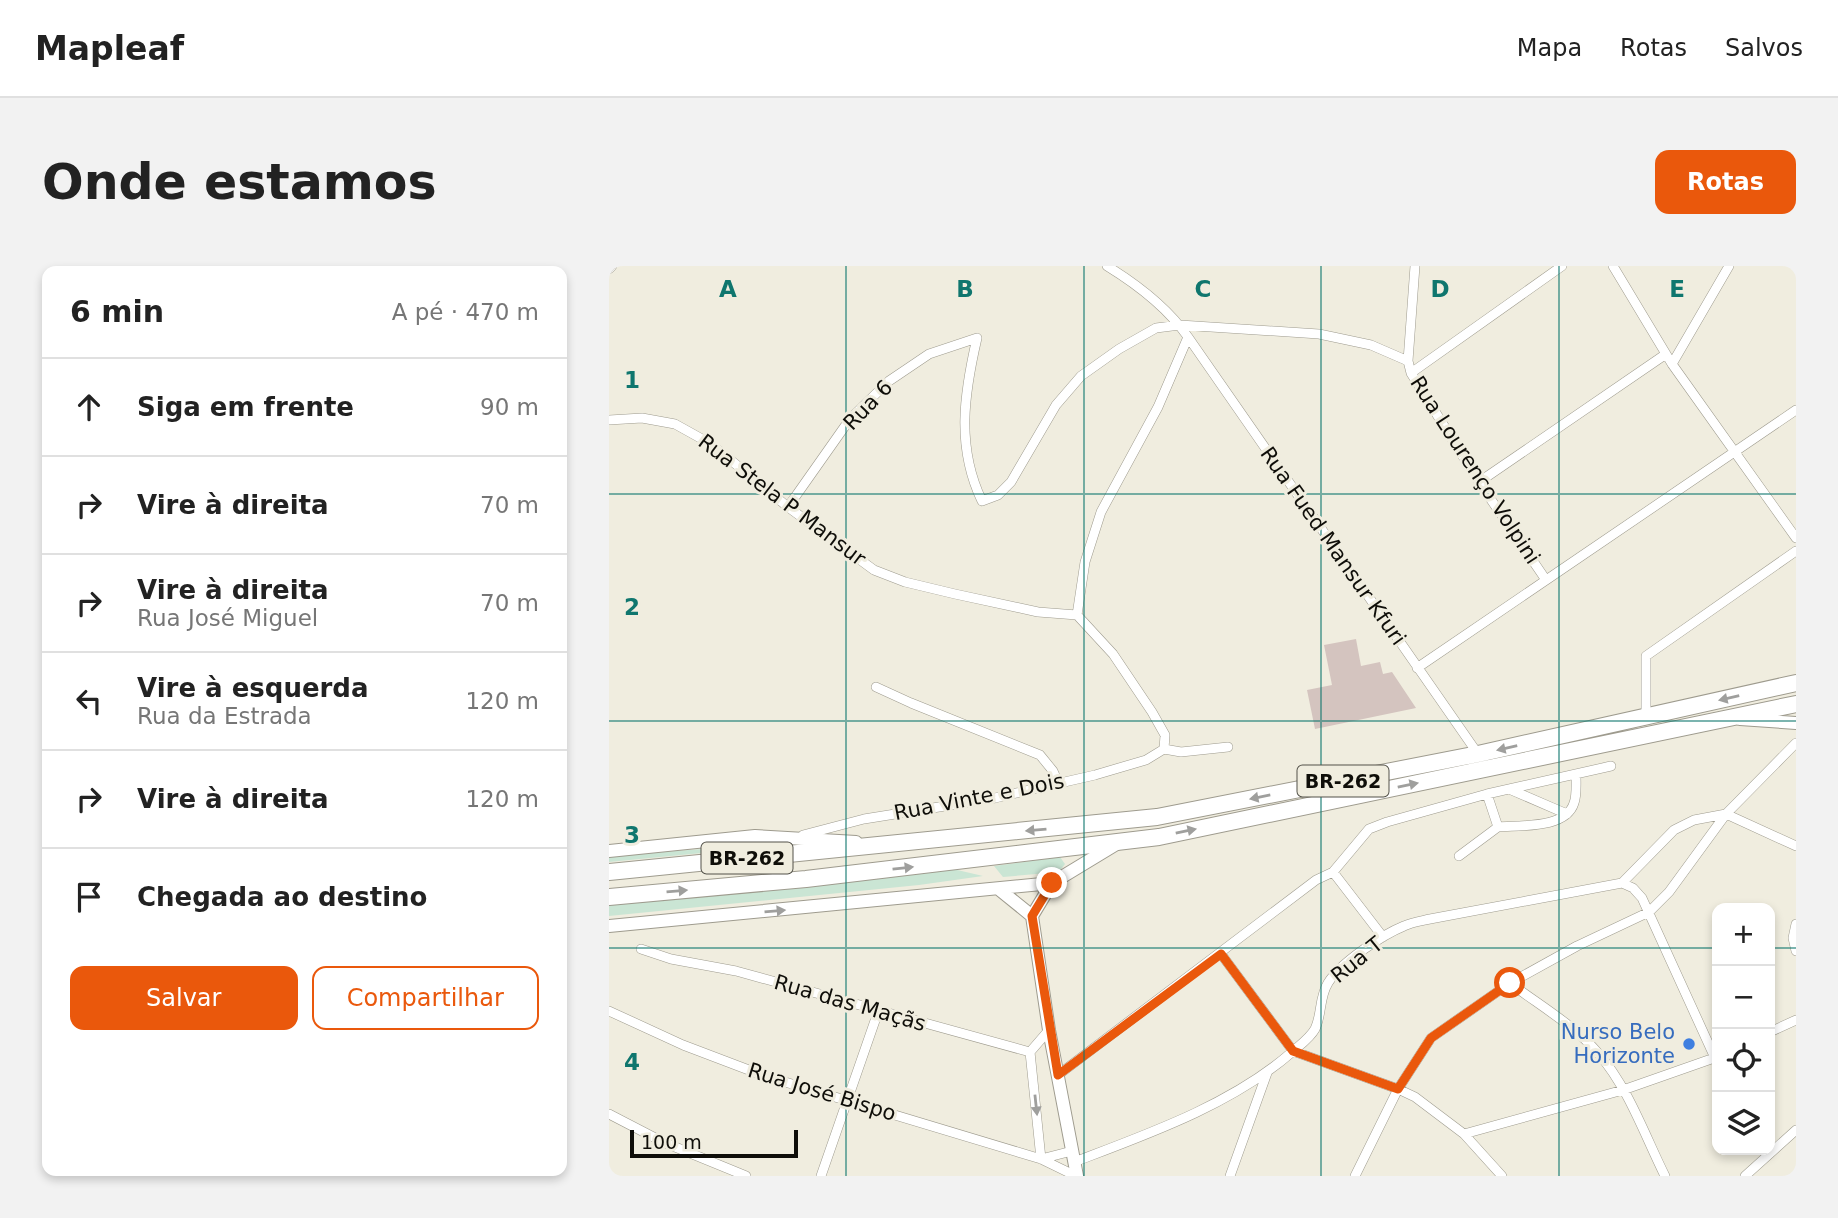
<!DOCTYPE html>
<html lang="pt">
<head>
<meta charset="utf-8">
<style>
  body { margin:0; font-family:"DejaVu Sans",sans-serif; background:#f2f2f2; color:#222 }
  .controls { position:absolute; right:21px; bottom:21px; display:grid; overflow:hidden; border-radius:14px; box-shadow:0 4px 10px #0003 }
  .controls button { width:63px; height:63px; display:grid; place-items:center; padding:0; border:0; border-bottom:2px solid #e0e0e0; background:#fff; color:#222; font:35px sans-serif }
  .scale { position:absolute; left:21px; bottom:18px; width:168px; box-sizing:border-box; padding-left:7px; border:4px solid #0f0e09; border-top:0; font-size:19px; line-height:24px; white-space:nowrap; color:#0f0e09; -webkit-text-stroke:5px #f0eddf; paint-order:stroke }
  .stop { position:absolute; width:21px; height:21px; margin:-16px; border:5px solid #ea580c; border-radius:50%; background:#fff }
  .stop.end { background:#ea580c; border-color:#fff; box-shadow:0 2px 7px #0008 }
  .list { margin:0; padding:0; list-style:none }
  h2 { display:flex; justify-content:space-between; align-items:center; height:91px; margin:0; padding:0 28px; font-size:30px }
  h2 small { font-size:23px; font-weight:400; color:#767676 }
  .list li { display:grid; grid-template-columns:46px 1fr auto; gap:21px; align-items:center; box-sizing:border-box; height:98px; padding:0 28px; border-top:2px solid #e0e0e0 }
  .list b { display:block; font-size:26px; white-space:nowrap }
  .list p { margin:0; font-size:23px; white-space:nowrap; color:#767676 }
  .list em { font-size:23px; font-style:normal; color:#767676 }
  .actions { display:flex; gap:14px; padding:21px 28px }
  .actions a { flex:1; padding:16px 0; border:2px solid #ea580c; border-radius:14px; text-align:center; font-size:24px; color:#ea580c }
  .actions .main { background:#ea580c; color:#fff }
  .icon { flex:none; width:38px; height:38px; fill:none; stroke:currentColor; stroke-width:2; stroke-linecap:round; stroke-linejoin:round }
  .map { position:relative; flex:none; width:1187px; height:910px; overflow:hidden; border-radius:14px }
  header { display:flex; align-items:center; gap:42px; box-sizing:border-box; height:98px; padding:0 35px; background:#fff; border-bottom:2px solid #e0e0e0 }
  header strong { font-size:33px }
  nav { display:flex; gap:38px; margin-inline-start:auto; font-size:24px }
  .intro { display:flex; align-items:center; justify-content:space-between; box-sizing:border-box; height:168px; padding:0 42px }
  h1 { margin:0; font-size:49px }
  .button { padding:18px 32px; border-radius:14px; background:#ea580c; color:#fff; font-size:24px; font-weight:700 }
  main { display:flex; gap:42px; padding:0 42px }
  aside { flex:1; background:#fff; border-radius:14px; box-shadow:0 4px 10px #0003 }
  .map>svg:first-child { display:block }
</style>
</head>
<body>
<header>
<strong>Mapleaf</strong>
<nav><a>Mapa</a><a>Rotas</a><a>Salvos</a></nav>
</header>
<div class="intro"><h1>Onde estamos</h1><a class="button">Rotas</a></div>
<main>
<aside>
<h2>6 min<small>A pé · 470 m</small></h2>
<ul class="list">
<li><svg class="icon" aria-label="ahead" viewBox="0 0 24 24"><path d="M12 20V5M6 11l6-6 6 6"/></svg><div><b>Siga em frente</b></div><em>90 m</em></li>
<li><svg class="icon" aria-label="right" viewBox="0 0 24 24"><path d="M7 20v-9h11M14 6l5 5-5 5"/></svg><div><b>Vire à direita</b></div><em>70 m</em></li>
<li><svg class="icon" aria-label="right" viewBox="0 0 24 24"><path d="M7 20v-9h11M14 6l5 5-5 5"/></svg><div><b>Vire à direita</b><p>Rua José Miguel</p></div><em>70 m</em></li>
<li><svg class="icon" aria-label="left" viewBox="0 0 24 24"><path d="M17 20v-9H6M10 6l-5 5 5 5"/></svg><div><b>Vire à esquerda</b><p>Rua da Estrada</p></div><em>120 m</em></li>
<li><svg class="icon" aria-label="right" viewBox="0 0 24 24"><path d="M7 20v-9h11M14 6l5 5-5 5"/></svg><div><b>Vire à direita</b></div><em>120 m</em></li>
<li><svg class="icon" aria-label="arrive" viewBox="0 0 24 24"><path d="M6 21V4h12l-3 4 3 4H6"/></svg><div><b>Chegada ao destino</b></div></li>
</ul>
<div class="actions"><a class="main">Salvar</a><a>Compartilhar</a></div>
</aside>
<div class="map">
<svg width="1187" height="910" viewBox="0 0 1187 910">
  <rect width="100%" height="100%" fill="#f0eddf"/>
  <path fill="#cae5d4" d="M 133,580 L 165,580 L 0,596 L 0,590 Z
    M 451,591 L 456,598 L 450,606 L 394,611 L 385,600 Z
    M 344,603 L 374,610 L 310,619 L 0,650 L 0,638 Z"/>
  <path fill="#d4c4bf" d="M 747,373 L 752,400 L 771,396 L 774,408 L 783,406 L 807,442 L 706,463 L 698,424 L 723,419 L 715,379 Z"/>
  <g fill="none" stroke-linecap="round" stroke-linejoin="round">
    <g stroke="#9e9b8e" stroke-width="10">
      <path id="street" d="M 806,0 L 799,95 L 802,107 L 870,216 L 937,314
        M 1004,0 L 1063,98 L 1187,272
        M 0,3 L 3,0
        M 579,71 L 869,488
        M 368,72 C 355,128 347,181 373,235 L 389,229 L 402,216 L 447,139 L 472,110 L 510,83 L 547,62 L 571,59 L 710,68 L 762,79 L 799,95
        M 1063,98 L 1120,0
        M 802,107 L 953,0
        M 0,154 L 33,152 L 66,158 L 102,178 L 179,241 L 265,304 L 296,316 L 346,328 L 429,346 L 468,349
        M 870,216 L 1057,88
        M 179,241 L 241,153 L 280,115 L 320,88 L 368,72
        M 468,349 L 476,296 L 492,246 L 549,141 L 579,71 C 558,41 529,19 498,0
        M 468,349 L 504,388 L 543,446 L 556,469 L 555,483
        M 808,402 L 1187,144
        M 267,421 L 302,437 L 431,489 L 444,505 L 449,516
        M 1037,450 L 1037,390 L 1187,285
        M 555,483 L 572,486 L 619,481
        M 900,523 L 958,548
        M 878,528 L 889,561
        M 889,561 C 911,559 957,563 965,537 C 968,529 967,517 967,509
        M 194,569 L 255,553 L 386,532 L 486,509 L 537,494 L 555,483
        M 850,590 L 889,561
        M 724,606 L 774,671
        M 1013,617 L 1065,564 L 1085,554 L 1117,548 L 1187,580
        M 1187,658 L 1184,672 L 1187,685
        M 32,683 L 62,693 L 127,705 L 421,786 L 440,764
        M 612,688 L 684,785 L 789,823 L 806,831 L 855,868 L 893,910
        M 901,717 C 930,739 965,759 989,787 C 1019,821 1036,870 1056,910
        M 0,745 L 74,779 L 153,809 L 432,893 L 467,910
        M 1161,766 L 1187,754
        M 421,786 L 432,893
        M 449,809 L 707,614 L 724,606 L 760,563 L 778,556 L 878,528 L 1002,500
        M 0,848 L 54,876 L 137,910
        M 855,868 L 1014,824 L 1108,791
        M 432,893 L 463,885
        M 465,896 C 539,868 624,838 683,786 C 691,779 701,772 706,763 C 713,749 710,731 719,717 C 731,697 773,669 795,660 C 803,656 812,655 821,653 L 1013,617 L 1024,622 L 1033,632 L 1106,792
        M 212,910 L 269,746
        M 621,910 L 658,807
        M 746,910 L 789,823 L 822,772 L 901,717 L 968,680 L 1040,646 L 1060,626 L 1117,548 L 1187,477
        M 1136,910 L 1187,864"/>
    </g>
    <g stroke="#9e9b8e" stroke-width="14">
      <path id="secondary" d="M 1131,453 L 1187,457
        M 0,585 L 146,570 L 247,576
        M 443,617 L 423,650 L 440,764 L 468,910
        M 391,624 L 423,650
        M 0,660 L 443,617 L 509,577"/>
    </g>
    <g stroke="#9e9b8e" stroke-width="18">
      <path id="highway" d="M 0,606 L 548,551 L 869,488 L 1187,417
        M 0,631 L 197,613 L 550,571 L 1187,438"/>
    </g>
    <use href="#street" stroke="#fff" stroke-width="9"/>
    <use href="#secondary" stroke="#fff" stroke-width="12"/>
    <use href="#highway" stroke="#fff" stroke-width="16"/>
  </g>
  <defs><path id="oneway-solid" d="M-6-.8H1V-3.2L6.5 0L1 3.2V.8H-6Z" transform="scale(1.75)"/></defs>
  <g fill="#9f9f9d">
    <use href="#oneway-solid" transform="translate(1120 432) rotate(167)"/>
    <use href="#oneway-solid" transform="translate(898 482) rotate(167)"/>
    <use href="#oneway-solid" transform="translate(799 519) rotate(-12)"/>
    <use href="#oneway-solid" transform="translate(651 531) rotate(169)"/>
    <use href="#oneway-solid" transform="translate(427 564) rotate(175)"/>
    <use href="#oneway-solid" transform="translate(577 565) rotate(-12)"/>
    <use href="#oneway-solid" transform="translate(294 602) rotate(-6)"/>
    <use href="#oneway-solid" transform="translate(68 625) rotate(-5)"/>
    <use href="#oneway-solid" transform="translate(166 645) rotate(-5)"/>
    <use href="#oneway-solid" transform="translate(427 839) rotate(84)"/>
  </g>
  <g fill="none" stroke-linecap="round" stroke-linejoin="round">
    <path stroke="#ea580c" stroke-width="9" d="M 443,617 L 423,650 L 449,809 L 612,688 L 684,785 L 789,823 L 822,772 L 901,717"/>
  </g>
  <path fill="none" stroke="#0f766e" stroke-width="2" stroke-opacity="0.55" d="M 237,0 L 237,910M 475,0 L 475,910M 712,0 L 712,910M 950,0 L 950,910M 0,228 L 1187,228M 0,455 L 1187,455M 0,682 L 1108,682M 1161,682 L 1187,682"/>
  <circle fill="#3f7fe0" stroke="#f0eddf" stroke-width="2.5" cx="1080" cy="778" r="7"/>
  <g text-anchor="middle" stroke-width="6" stroke-linejoin="round" paint-order="stroke">
    <g fill="#f0eddf" stroke="#525149" stroke-width="2">
      <rect x="688.5" y="499.5" width="91" height="31" rx="5"/>
      <rect x="92.5" y="576.5" width="91" height="31" rx="5"/>
    </g>
    <g font-size="19" font-weight="bold" fill="#0f0e09">
      <text x="734" y="522">BR-262</text>
      <text x="138" y="599">BR-262</text>
    </g>
    <g font-size="21" fill="#0f0e09" stroke="#f0eddf">
      <text transform="translate(259 139) rotate(-46)" y="7">Rua 6</text>
      <text transform="translate(866 204) rotate(57)" y="7">Rua Lourenço Volpini</text>
      <text transform="translate(173 234) rotate(37)" y="7">Rua Stela P Mansur</text>
      <text transform="translate(724 280) rotate(55)" y="7">Rua Fued Mansur Kfuri</text>
      <text transform="translate(370 531) rotate(-11)" y="7">Rua Vinte e Dois</text>
      <text transform="translate(748 694) rotate(-39)" y="7">Rua T</text>
      <text transform="translate(241 737) rotate(16)" y="7">Rua das Maçãs</text>
      <text transform="translate(213 826) rotate(17)" y="7">Rua José Bispo</text>
    </g>
    <g font-size="21" fill="#366cbe" stroke="#f0eddf" text-anchor="end">
      <text x="1066" y="773">Nurso Belo<tspan x="1066" dy="24">Horizonte</tspan></text>
    </g>
  </g>
  <g font-size="23" text-anchor="middle" font-weight="bold" fill="#0f766e" stroke="#f0eddf" stroke-width="6" stroke-linejoin="round" paint-order="stroke">
    <text x="119" y="31">A</text>
    <text x="356" y="31">B</text>
    <text x="594" y="31">C</text>
    <text x="831" y="31">D</text>
    <text x="1068" y="31">E</text>
    <text x="23" y="122">1</text>
    <text x="23" y="349">2</text>
    <text x="23" y="577">3</text>
    <text x="23" y="804">4</text>
  </g>
</svg>
<div class="controls">
<button>+</button>
<button>−</button>
<button><svg class="icon" aria-label="locate" viewBox="0 0 24 24"><circle cx="12" cy="12" r="6"/><path d="M12 2v4M12 18v4M2 12h4M18 12h4"/></svg></button>
<button><svg class="icon" aria-label="layers" viewBox="0 0 24 24"><path d="M12 4l9 5-9 5-9-5zM3 14l9 5 9-5"/></svg></button>
</div>
<div class="scale">100 m</div>
<div class="stop" style="left:901px;top:717px"></div>
<div class="stop end" style="left:443px;top:617px"></div>
</div>
</main>
</body>
</html>
